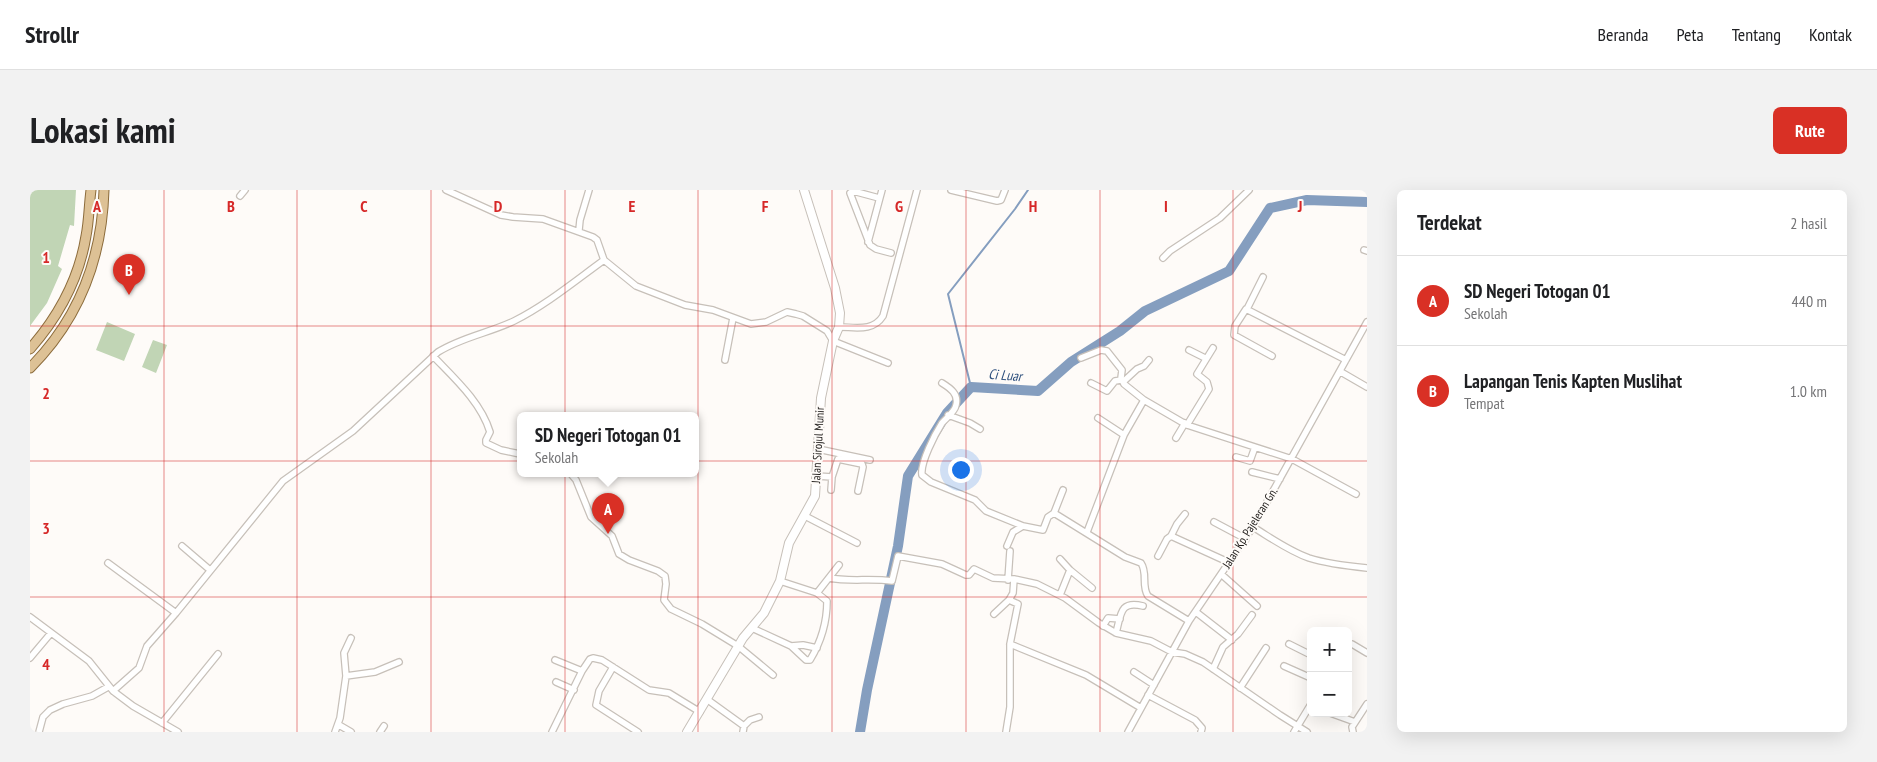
<!DOCTYPE html>
<html lang="id">
<head>
<meta charset="utf-8">
<style>
  body { margin:0; font-family:"PT Sans Narrow",sans-serif; background:#f2f2f2; color:#202124 }
  .controls { position:absolute; right:15px; bottom:15px; display:grid; overflow:hidden; border-radius:8px; box-shadow:0 5px 20px #0002 }
  .controls button { width:45px; height:45px; display:grid; place-items:center; padding:0; border:0; border-bottom:1px solid #e0e0e0; background:#fff; color:#202124; font:25px sans-serif }
  .you { position:absolute; left:930px; top:279px; width:18px; height:18px; margin:-12px; border:4px solid #fff; border-radius:50%; background:#1a73e8; box-shadow:0 0 0 8px #1a73e833 }
  .badge { display:grid; place-items:center; width:32px; height:32px; border-radius:50%; background:#d93025; color:#fff; font-size:16px; font-weight:700 }
  .pin { position:absolute; translate:-50% -41px; filter:drop-shadow(0 1px 2px #0008) }
  .pin::after { content:''; position:absolute; top:26px; width:18px; height:15px; background:inherit; clip-path:polygon(0 0,100% 0,50% 100%) }
  .popup { position:absolute; left:487px; top:222px; width:182px; height:65px; box-sizing:border-box; display:grid; place-content:center; border-radius:8px; background:#fff; filter:drop-shadow(0 1px 4px #0005); font-size:16px; white-space:nowrap; color:#757577 }
  .popup b { font-size:19px; color:#202124 }
  .popup::after { content:''; position:absolute; left:50%; top:100%; margin-left:-10px; border:10px solid transparent; border-top-color:#fff }
  .list { margin:0; padding:0; list-style:none }
  h2 { display:flex; justify-content:space-between; align-items:center; height:65px; margin:0; padding:0 20px; font-size:21px }
  h2 small { font-size:16px; font-weight:400; color:#757577 }
  .list li { display:grid; grid-template-columns:32px 1fr auto; gap:15px; align-items:center; box-sizing:border-box; height:90px; padding:0 20px; border-top:1px solid #e0e0e0 }
  .list b { display:block; font-size:19px; white-space:nowrap }
  .list p { margin:0; font-size:16px; white-space:nowrap; color:#757577 }
  .list em { font-size:16px; font-style:normal; color:#757577 }
  .map { position:relative; flex:none; width:1337px; height:542px; overflow:hidden; border-radius:8px }
  header { display:flex; align-items:center; gap:30px; box-sizing:border-box; height:70px; padding:0 25px; background:#fff; border-bottom:1px solid #e0e0e0 }
  header strong { font-size:24px }
  nav { display:flex; gap:28px; margin-inline-start:auto; font-size:18px }
  .intro { display:flex; align-items:center; justify-content:space-between; box-sizing:border-box; height:120px; padding:0 30px }
  h1 { margin:0; font-size:35px }
  .button { padding:12px 22px; border-radius:8px; background:#d93025; color:#fff; font-size:18px; font-weight:700 }
  main { display:flex; gap:30px; padding:0 30px }
  aside { flex:1; background:#fff; border-radius:8px; box-shadow:0 5px 20px #0002 }
  .map>svg:first-child { display:block }
</style>
</head>
<body>
<header>
<strong>Strollr</strong>
<nav><a>Beranda</a><a>Peta</a><a>Tentang</a><a>Kontak</a></nav>
</header>
<div class="intro"><h1>Lokasi kami</h1><a class="button">Rute</a></div>
<main>
<div class="map">
<svg width="1337" height="542" viewBox="0 0 1337 542">
  <rect width="100%" height="100%" fill="#fefbf8"/>
  <path fill="#c1d5b5" d="M 0,0 L 46,0 L 44,36 L 40,35 L 28,76 L 32,79 L 17,113 L 0,136 Z
    M 77,132 L 105,144 L 94,171 L 66,160 Z
    M 123,150 L 137,155 L 126,183 L 112,177 Z"/>
  <g fill="none" stroke-linecap="round" stroke-linejoin="round">
    <path stroke="#859ebf" stroke-width="2" d="M 941,197 L 918,104 L 985,19 L 998,0"/>
    <path stroke="#859ebf" stroke-width="10" d="M 830,542 L 837,500 L 868,356 L 878,286 L 917,223 L 941,197 L 1008,201 L 1041,172 L 1090,141 L 1115,121 L 1199,81 L 1240,18 L 1277,10 L 1337,12"/>
    <g stroke="#c7c0b9" stroke-width="8">
      <path id="minor" d="M 416,0 L 471,25 L 483,27 L 513,29 L 563,47 L 567,50 L 574,70 L 606,96 L 655,115 L 683,120 L 721,134 L 736,132 L 757,122 L 766,124 L 773,126 L 797,141 L 803,151 L 858,173
        M 921,0 L 967,11 L 971,10 L 975,0
        M 210,6 L 215,0
        M 849,8 L 823,1 L 820,3 L 840,55 L 846,59 L 861,63
        M 549,40 L 550,30 L 559,0
        M 838,52 L 852,0
        M 1334,60 L 1337,61
        M 1133,68 L 1140,61 L 1190,28 L 1219,0
        M 1217,119 L 1233,87
        M 809,137 C 825,137 843,142 853,126 L 887,0
        M 1159,160 L 1175,168
        M 403,166 C 424,188 451,212 460,242 L 456,250 L 456,253 L 471,260 L 490,264
        M 1242,166 L 1204,145 L 1205,136 L 1216,119 L 1316,170
        M 1051,168 L 1071,160 L 1077,161 L 1092,180 L 1091,188 L 1094,194 L 1114,210 L 1157,235 L 1262,269 L 1326,304
        M 695,170 L 703,128
        M 1311,182 L 1337,197
        M 1093,192 L 1107,179 L 1114,176 L 1119,170
        M 912,193 C 920,198 929,204 926,215 C 925,222 916,228 912,233 C 905,244 890,273 892,285 L 901,292 L 945,310 L 956,321 L 993,336
        M 1061,193 L 1077,201 L 1085,191 L 1091,190
        M 918,225 L 940,233 L 950,239
        M 1068,228 L 1094,245
        M 1157,235 L 1179,199 L 1177,192 L 1167,184 L 1183,158
        M 1146,248 L 1155,233
        M 788,259 L 840,270
        M 1206,267 L 1220,271 L 1225,257
        M 1222,282 L 1250,289
        M 540,283 L 546,290 L 561,327 L 582,346 L 589,364 L 599,370 L 628,381 L 635,386 L 636,394 L 634,410 L 641,419 L 672,434 L 708,456 L 743,485
        M 787,286 L 802,287 L 808,269 L 832,274 L 833,277 L 828,301
        M 801,300 L 802,287
        M 1024,323 L 1033,300
        M 775,326 L 827,353
        M 1184,332 L 1216,349
        M 1223,337 C 1241,348 1259,361 1279,368 C 1298,374 1317,376 1337,378
        M 1057,342 L 1094,245 L 1114,210
        M 1141,346 L 1147,334 L 1155,324
        M 152,356 L 180,380
        M 977,356 L 983,342 L 993,336 L 1013,340 L 1018,327 L 1024,323 L 1095,367 L 1111,373 C 1118,383 1111,396 1118,406 L 1159,431
        M 1128,366 L 1137,349 L 1141,346 L 1198,372
        M 1030,369 L 1040,380
        M 78,373 L 146,423
        M 1191,384 L 1227,416
        M 799,388 C 819,392 841,388 862,391 L 868,366 L 912,374 L 936,385 L 939,385 L 944,379 L 963,388 L 984,389 L 1007,394 L 1035,408 L 1069,433 L 1086,443 L 1121,451 L 1142,462 L 1155,464 L 1173,472 L 1250,525 L 1277,542
        M 978,390 L 980,361
        M 787,403 L 809,375
        M 1030,405 L 1040,380 L 1062,398
        M 1166,422 L 1202,450
        M 964,424 L 979,410
        M 0,427 L 59,471 L 83,501 L 103,516 L 148,542
        M 1073,436 L 1078,428 L 1090,429
        M 722,438 L 761,456 L 776,470 L 780,470 C 791,452 797,432 797,411 L 787,403 L 750,391
        M 1086,443 C 1091,424 1090,410 1113,416
        M 980,454 L 1056,485 L 1111,518
        M 1259,454 L 1281,465
        M 1318,455 L 1322,454 L 1337,463
        M 761,456 L 773,455 L 787,458
        M 0,468 L 21,443
        M 525,470 L 552,481
        M 1254,476 L 1281,488
        M 583,477 L 569,501 L 566,515 L 608,542
        M 1183,479 L 1193,457 L 1208,444 L 1222,425
        M 1104,482 L 1124,495
        M 316,486 L 345,482 L 369,472
        M 526,492 L 544,500
        M 1210,498 L 1236,458
        M 83,501 L 109,478 L 117,456 L 146,423 L 253,291 L 323,241 L 408,162 C 432,147 459,143 484,131 C 516,115 545,91 574,70
        M 1118,505 L 1165,530 L 1172,538 L 1171,542
        M 678,510 L 714,536 L 713,542
        M 1300,523 L 1325,532
        M 132,533 L 188,464
        M 309,535 L 321,542
        M 714,536 L 720,530 L 729,527
        M 9,542 L 13,527 L 20,520 L 33,514 L 62,506 L 78,497
        M 305,542 L 310,528 L 316,486 L 314,463 L 321,448
        M 350,542 L 354,536
        M 522,542 L 552,481 L 560,469 L 563,468 L 572,470 L 619,500 L 639,503 L 670,522
        M 976,542 L 980,517 L 980,454 L 988,414 L 979,410 L 983,403 L 984,389
        M 1098,542 L 1159,431 L 1223,337 L 1337,132
        M 1264,542 L 1281,514
        M 1323,542 L 1322,537 L 1337,514"/>
    </g>
    <g stroke="#c7c0b9" stroke-width="10">
      <path id="tertiary" d="M 657,542 L 713,448 L 734,423 L 750,391 L 759,353 L 785,306 L 791,208 L 803,151 L 809,137 L 810,123 L 805,98 L 774,0"/>
    </g>
    <g stroke="#8c6c3c" stroke-width="11">
      <path id="primary" d="M 0,159 C 28,127 49,89 56,46 C 59,31 59,15 61,0
        M 0,178 C 49,129 72,68 74,0"/>
    </g>
    <use href="#minor" stroke="#fff" stroke-width="5.5"/>
    <use href="#tertiary" stroke="#fff" stroke-width="8"/>
    <use href="#primary" stroke="#ddc195" stroke-width="9"/>
  </g>
  <path fill="none" stroke="#d62828" stroke-width="1" stroke-opacity="0.55" d="M 134,0 L 134,542M 267,0 L 267,542M 401,0 L 401,542M 535,0 L 535,542M 668,0 L 668,542M 802,0 L 802,542M 936,0 L 936,542M 1070,0 L 1070,542M 1203,0 L 1203,542M 0,136 L 1337,136M 0,271 L 1337,271M 0,407 L 1337,407"/>
  <g text-anchor="middle" stroke-width="4" stroke-linejoin="round" paint-order="stroke">
    <g font-size="12" fill="#1d1a18" stroke="#fefbf8">
      <text transform="translate(788 255) rotate(-87)" y="4">Jalan Sirojul Munir</text>
      <text transform="translate(1220 338) rotate(-58)" y="4">Jalan Kp. Pajeleran Gn.</text>
    </g>
    <g font-size="14" font-style="italic" fill="#2c4e7c" stroke="#fefbf8">
      <text transform="translate(975 185) rotate(4)" y="5">Ci Luar</text>
    </g>
  </g>
  <g font-size="16" text-anchor="middle" font-weight="bold" fill="#d62828" stroke="#fefbf8" stroke-width="4" stroke-linejoin="round" paint-order="stroke">
    <text x="67" y="22">A</text>
    <text x="201" y="22">B</text>
    <text x="334" y="22">C</text>
    <text x="468" y="22">D</text>
    <text x="602" y="22">E</text>
    <text x="735" y="22">F</text>
    <text x="869" y="22">G</text>
    <text x="1003" y="22">H</text>
    <text x="1136" y="22">I</text>
    <text x="1270" y="22">J</text>
    <text x="16" y="73">1</text>
    <text x="16" y="209">2</text>
    <text x="16" y="344">3</text>
    <text x="16" y="480">4</text>
  </g>
</svg>
<div class="controls">
<button>+</button>
<button>−</button>
</div>
<div class="you"></div>
<div class="pin badge" style="left:578px;top:344px">A</div>
<div class="popup"><b>SD Negeri Totogan 01</b>Sekolah</div>
<div class="pin badge" style="left:99px;top:105px">B</div>
</div>
<aside>
<h2>Terdekat<small>2 hasil</small></h2>
<ul class="list">
<li><span class="badge">A</span><div><b>SD Negeri Totogan 01</b><p>Sekolah</p></div><em>440 m</em></li>
<li><span class="badge">B</span><div><b>Lapangan Tenis Kapten Muslihat</b><p>Tempat</p></div><em>1.0 km</em></li>
</ul>
</aside>
</main>
</body>
</html>
